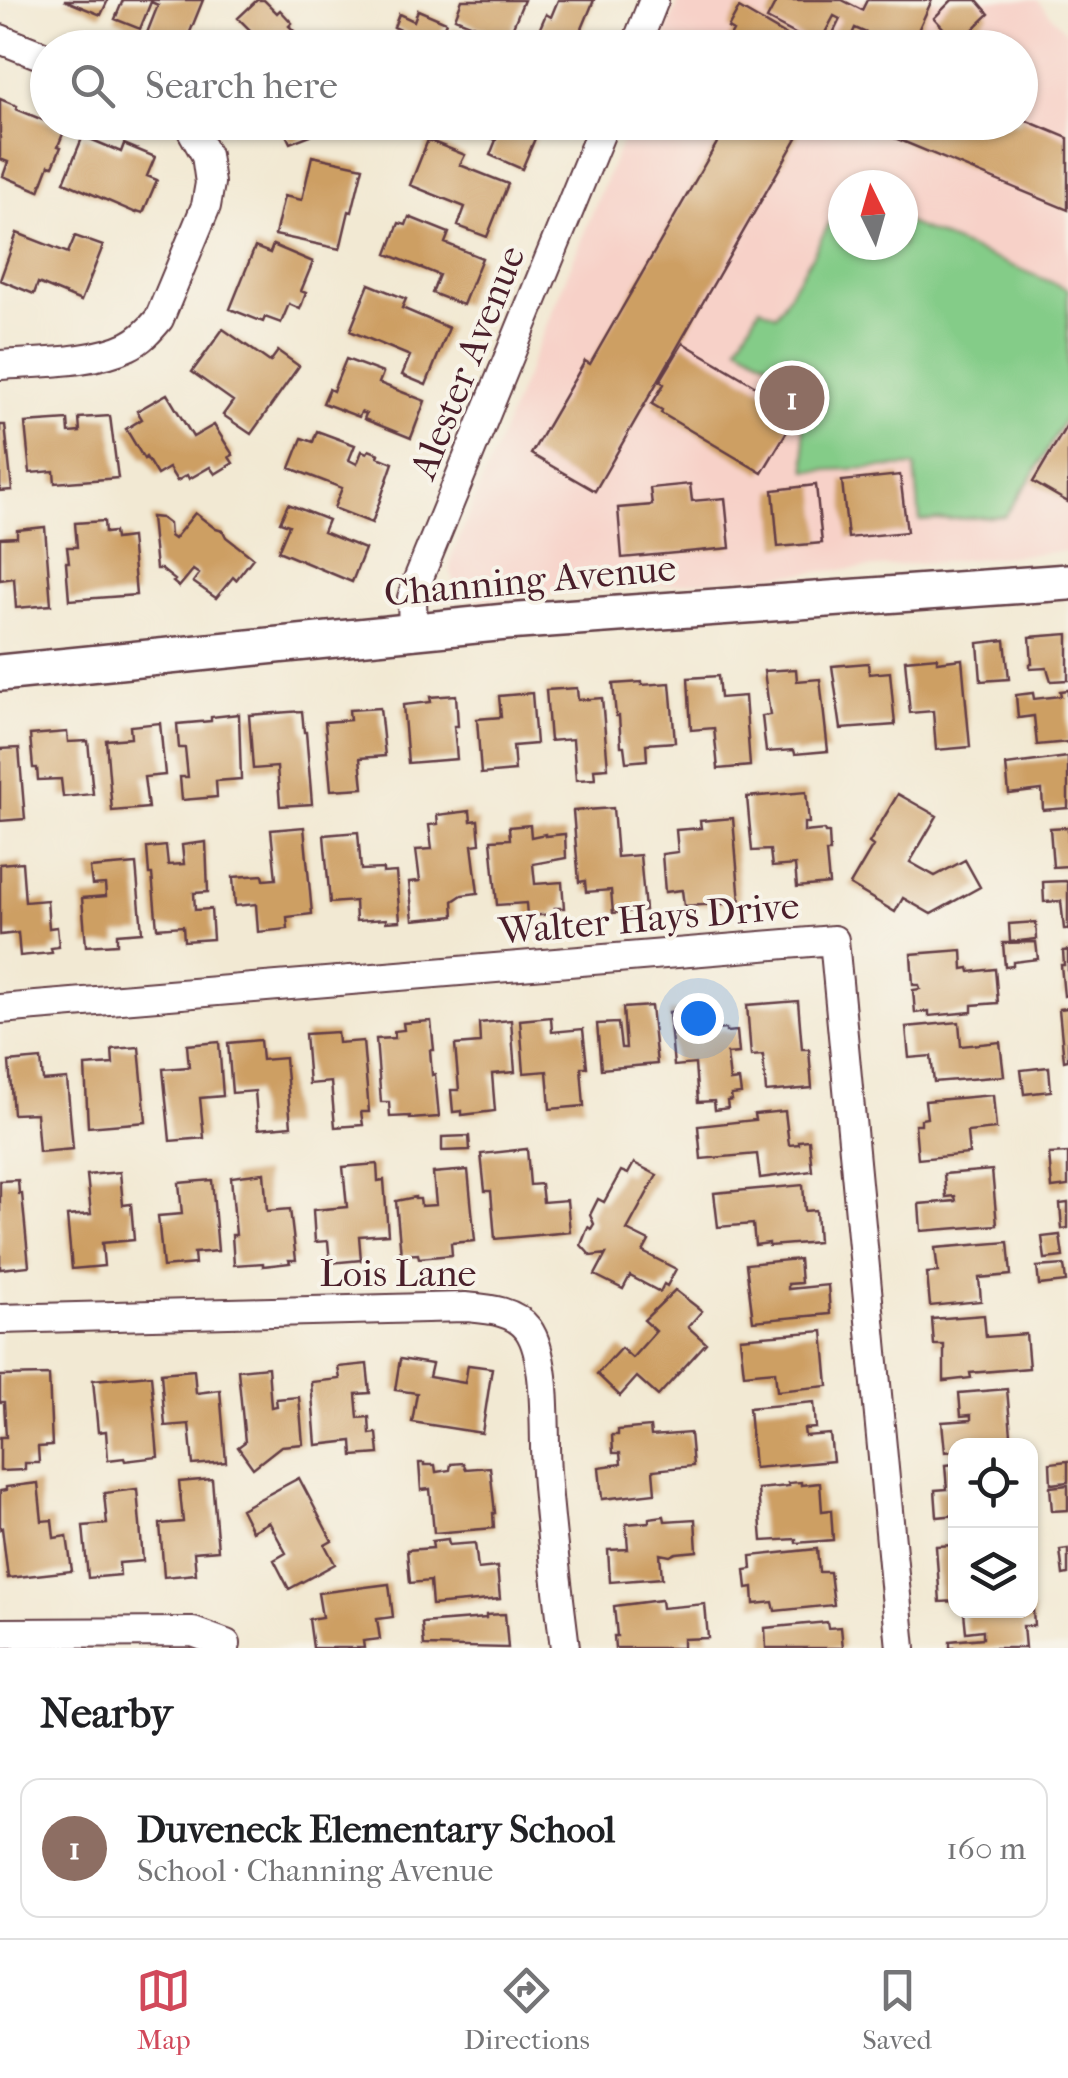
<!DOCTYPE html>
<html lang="en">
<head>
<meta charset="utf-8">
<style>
  body { margin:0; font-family:"IM FELL French Canon",serif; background:#f2f2f2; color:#202124 }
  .controls { position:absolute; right:30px; bottom:30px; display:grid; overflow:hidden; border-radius:20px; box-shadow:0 2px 8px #0004 }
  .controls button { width:90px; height:90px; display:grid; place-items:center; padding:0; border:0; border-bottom:2px solid #e0e0e0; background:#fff; color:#202124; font:50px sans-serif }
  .compass { position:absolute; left:828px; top:170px; width:90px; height:90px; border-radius:50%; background:#fff; box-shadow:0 2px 8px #0004; rotate:355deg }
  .you { position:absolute; left:698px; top:1018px; width:35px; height:35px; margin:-25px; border:8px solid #fff; border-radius:50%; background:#1a73e8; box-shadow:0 0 0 15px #1a73e833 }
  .badge { display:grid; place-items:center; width:65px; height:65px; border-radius:50%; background:#d1495b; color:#fff; font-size:32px; font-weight:700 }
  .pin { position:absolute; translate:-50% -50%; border:5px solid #fff; box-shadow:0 2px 10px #0006 }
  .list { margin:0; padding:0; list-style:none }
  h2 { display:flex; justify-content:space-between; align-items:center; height:130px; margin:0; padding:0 40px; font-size:42px }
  h2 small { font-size:32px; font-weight:400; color:#757577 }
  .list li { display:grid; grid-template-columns:65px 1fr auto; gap:30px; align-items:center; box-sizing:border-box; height:140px; margin:0 20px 20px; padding:0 20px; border:2px solid #e0e0e0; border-radius:20px }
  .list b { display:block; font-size:38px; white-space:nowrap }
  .list p { margin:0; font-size:32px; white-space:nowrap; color:#757577 }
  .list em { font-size:32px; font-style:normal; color:#757577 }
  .icon { flex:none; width:55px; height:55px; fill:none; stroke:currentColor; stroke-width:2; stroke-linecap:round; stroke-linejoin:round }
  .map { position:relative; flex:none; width:1068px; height:1648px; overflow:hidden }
  .search { position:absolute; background:#fff; box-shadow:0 2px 8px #0004; left:30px; right:30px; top:30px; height:110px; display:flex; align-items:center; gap:25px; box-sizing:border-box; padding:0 35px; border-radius:55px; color:#757577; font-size:38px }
  .sheet { height:290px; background:#fff }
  nav { display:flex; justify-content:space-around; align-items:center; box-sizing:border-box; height:140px; border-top:2px solid #e0e0e0; background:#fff; font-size:28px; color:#757577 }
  nav a { display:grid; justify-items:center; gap:5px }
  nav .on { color:#d1495b }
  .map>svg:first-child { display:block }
</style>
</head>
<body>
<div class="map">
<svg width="1068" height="1648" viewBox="0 0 1068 1648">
  <rect width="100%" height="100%" fill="#f7f3e8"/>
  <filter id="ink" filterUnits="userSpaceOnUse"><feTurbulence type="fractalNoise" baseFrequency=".01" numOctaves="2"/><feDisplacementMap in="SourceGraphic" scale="20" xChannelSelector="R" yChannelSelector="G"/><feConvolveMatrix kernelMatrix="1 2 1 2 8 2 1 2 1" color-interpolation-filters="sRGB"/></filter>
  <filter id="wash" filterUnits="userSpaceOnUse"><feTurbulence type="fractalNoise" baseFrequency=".0048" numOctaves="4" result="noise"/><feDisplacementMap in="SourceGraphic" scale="40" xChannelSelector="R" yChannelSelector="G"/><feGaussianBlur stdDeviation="2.25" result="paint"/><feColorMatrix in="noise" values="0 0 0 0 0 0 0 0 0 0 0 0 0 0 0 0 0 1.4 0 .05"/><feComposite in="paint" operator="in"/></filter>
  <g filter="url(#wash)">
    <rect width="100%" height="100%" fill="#f2e9d3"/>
    <path fill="#f7d1c8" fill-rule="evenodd" d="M 679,0 L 1037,0 L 1068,34 L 1068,551 L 486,600 L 476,599 L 463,593 L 453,581 L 450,568 L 452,556 L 629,123 L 1020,122 L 1020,48 L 660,47 ZM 843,185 L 903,185 L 903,245 L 843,245 Z"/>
    <path fill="#84cc88" stroke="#67765a" stroke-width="2.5" d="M 843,197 L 843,245 L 903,245 L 903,221 L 1068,289 L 1068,413 L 1033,475 L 1005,516 L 920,521 L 915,466 L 807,471 L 798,379 L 738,345 L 760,307 L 776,315 L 811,258 Z"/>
    <g id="blocks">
      <path fill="#cd9f64" d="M 64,0 L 108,0 L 101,15 Z
        M 123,0 L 203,0 L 184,47 L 147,33 L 158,5 L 151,2 L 140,29 L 115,19 Z
        M 257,0 L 264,0 L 277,13 L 280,10 L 292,23 L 289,26 L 302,39 L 293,48 L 244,48 L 256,36 L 238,18 Z
        M 462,0 L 524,0 L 508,39 L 455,18 Z
        M 558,0 L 594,0 L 574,48 L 535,48 L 537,43 L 543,46 L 546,39 L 537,35 L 546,14 L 551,17 Z
        M 777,0 L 842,0 L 862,10 L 867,0 L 932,0 L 910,48 L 900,48 L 855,28 L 846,48 L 826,48 L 840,19 L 834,16 L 818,46 L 767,19 Z
        M 952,0 L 977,0 L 989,14 L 958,44 L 934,18 Z
        M 739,8 L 808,48 L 724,48 L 733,31 L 728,28 Z
        M 418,10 L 446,22 L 436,48 L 407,38 L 409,34 L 394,27 L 399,14 L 414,21 Z
        M 454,28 L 473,36 L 468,48 L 446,48 Z
        M 0,99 L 17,106 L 16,109 L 65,129 L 58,146 L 61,147 L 53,166 L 49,165 L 39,191 L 3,176 L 8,162 L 0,159 Z
        M 1020,118 L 1068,138 L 1068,210 L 859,123 L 1020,122 Z
        M 280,122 L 318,122 L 321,131 L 290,143 Z
        M 455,122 L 542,122 L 522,169 L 490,155 L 496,140 Z
        M 729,122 L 748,122 L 771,132 L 777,122 L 806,122 L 595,491 L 531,454 L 585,361 L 590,364 Z
        M 83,136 L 121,152 L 124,144 L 155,157 L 147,176 L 157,180 L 143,213 L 137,211 L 136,213 L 64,182 Z
        M 428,140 L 465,155 L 460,165 L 508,184 L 487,237 L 458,226 L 465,207 L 410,185 Z
        M 312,156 L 363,167 L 352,212 L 349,211 L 340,249 L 275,235 L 284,196 L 302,200 Z
        M 409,217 L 449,233 L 445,243 L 482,258 L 463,305 L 432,293 L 439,275 L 387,254 L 399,223 L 406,225 Z
        M 17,233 L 68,253 L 75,236 L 103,246 L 81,301 L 38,283 L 34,294 L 0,280 Z
        M 273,245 L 313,262 L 301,291 L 306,293 L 300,309 L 289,304 L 281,323 L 265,317 L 263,322 L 230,309 L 255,247 L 270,253 Z
        M 369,284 L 406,299 L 402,308 L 449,328 L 426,385 L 402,375 L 410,356 L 350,331 Z
        M 223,329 L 270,362 L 278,351 L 299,366 L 251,434 L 223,415 L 233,401 L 192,372 Z
        M 683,343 L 793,408 L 784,425 L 789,428 L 762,473 L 661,413 L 662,410 L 652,404 L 664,384 L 660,381 Z
        M 346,359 L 383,373 L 379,383 L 425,401 L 411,438 L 364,419 L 366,414 L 361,412 L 359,417 L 323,403 L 329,389 L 333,391 Z
        M 167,394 L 193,437 L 214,425 L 233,455 L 229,457 L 233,463 L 215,474 L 210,467 L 189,479 L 187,475 L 177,481 L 169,468 L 157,475 L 146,457 L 144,459 L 126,429 L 142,419 L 137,411 Z
        M 110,416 L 118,478 L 55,483 L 54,471 L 30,473 L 25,423 L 68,420 L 69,433 L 80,432 L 79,418 Z
        M 1068,423 L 1068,502 L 1033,482 Z
        M 0,425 L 5,425 L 12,490 L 0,491 Z
        M 317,431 L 355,445 L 349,460 L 357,464 L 362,451 L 367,453 L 369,450 L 379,454 L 378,457 L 393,463 L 372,523 L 334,508 L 342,488 L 290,468 L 302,438 L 313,442 Z
        M 900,475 L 907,532 L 848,538 L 842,481 Z
        M 690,484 L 692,501 L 725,498 L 730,548 L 622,558 L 618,508 L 652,505 L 650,488 Z
        M 816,485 L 822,543 L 778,547 L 773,490 Z
        M 288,504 L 328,520 L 323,532 L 365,549 L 352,582 L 278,551 L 289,525 L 280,522 Z
        M 195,513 L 216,529 L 223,531 L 226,537 L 253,558 L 236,580 L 233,577 L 216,598 L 193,582 L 199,574 L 193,570 L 179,587 L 173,582 L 175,580 L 161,569 L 156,569 L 151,517 L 161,518 L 169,524 L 170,536 L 174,539 Z
        M 104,521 L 105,533 L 114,532 L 115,539 L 131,537 L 136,595 L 69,600 L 66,562 L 69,562 L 67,547 L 77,547 L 75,523 Z
        M 45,527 L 51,605 L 16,608 L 14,578 L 0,580 L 0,538 L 17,537 L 17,530 Z
        M 1068,634 L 1068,680 L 1051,681 L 1047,668 L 1030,669 L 1030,664 L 1032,664 L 1030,637 Z
        M 1005,640 L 1009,679 L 981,681 L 978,643 Z
        M 937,657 L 937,662 L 962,659 L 970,747 L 936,750 L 933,711 L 910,713 L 905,660 Z
        M 868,663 L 869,674 L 890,672 L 895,725 L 841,729 L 832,666 Z
        M 796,669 L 797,681 L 820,679 L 828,751 L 795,754 L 794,750 L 766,752 L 762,716 L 770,715 L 764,671 Z
        M 718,676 L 720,698 L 745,696 L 750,766 L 718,769 L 714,728 L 691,730 L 688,678 Z
        M 642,682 L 642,685 L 670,683 L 675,742 L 646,744 L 647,760 L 626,762 L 624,746 L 621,746 L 619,716 L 616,716 L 613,684 Z
        M 577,688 L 578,700 L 602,698 L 608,768 L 594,769 L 595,779 L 576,780 L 573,739 L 550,741 L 546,690 Z
        M 1068,690 L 1068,742 L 1037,745 L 1034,716 L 1018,718 L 1016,695 L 1033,693 L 1034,699 L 1061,696 L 1060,691 Z
        M 532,693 L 536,744 L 513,746 L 515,771 L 481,774 L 477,719 L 501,717 L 499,696 Z
        M 456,695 L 458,726 L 454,726 L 457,759 L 408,763 L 403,705 L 431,702 L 430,697 Z
        M 380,708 L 385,756 L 360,758 L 363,788 L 331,790 L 325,722 L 350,720 L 349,710 Z
        M 302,711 L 304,732 L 306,732 L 312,804 L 280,806 L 277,767 L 253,769 L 249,715 Z
        M 239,714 L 241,779 L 216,781 L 217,797 L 182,800 L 180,777 L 188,777 L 185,748 L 179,748 L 177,724 L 211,721 L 211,717 Z
        M 160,723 L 165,775 L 144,777 L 148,808 L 112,811 L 106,740 L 131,738 L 130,726 Z
        M 67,732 L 68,742 L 88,741 L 93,794 L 63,797 L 61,779 L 38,780 L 37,768 L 33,768 L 30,735 Z
        M 19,748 L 25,819 L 0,821 L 0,749 Z
        M 1068,757 L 1068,808 L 1043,810 L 1042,790 L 1009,794 L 1006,765 Z
        M 806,792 L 809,823 L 804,823 L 804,832 L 824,830 L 825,833 L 829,833 L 830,852 L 826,852 L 829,884 L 797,887 L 795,865 L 772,867 L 770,850 L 752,851 L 747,797 Z
        M 898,794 L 937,816 L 910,862 L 935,876 L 965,860 L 980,887 L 931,914 L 903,898 L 895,912 L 850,885 L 873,846 L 869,843 Z
        M 613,808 L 617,857 L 640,855 L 645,910 L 613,913 L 611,890 L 586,892 L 585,881 L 579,882 L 573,811 Z
        M 470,811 L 471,821 L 478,820 L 480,844 L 472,845 L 478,893 L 462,895 L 453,901 L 454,916 L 413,920 L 409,882 L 420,881 L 416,850 L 432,849 L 429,825 L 438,824 L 437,815 Z
        M 733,818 L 740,903 L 684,906 L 682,890 L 665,892 L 662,854 L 678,852 L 676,830 L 701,828 L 700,821 Z
        M 530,825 L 531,837 L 545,834 L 545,836 L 565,834 L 566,858 L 533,864 L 535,884 L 562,882 L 564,908 L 555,908 L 556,914 L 527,916 L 526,903 L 497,905 L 491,840 L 510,839 L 509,827 Z
        M 304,827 L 312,914 L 287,917 L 288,929 L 258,932 L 256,904 L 235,906 L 233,877 L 263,875 L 264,880 L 276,879 L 271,830 Z
        M 1068,827 L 1068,866 L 1053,867 L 1050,828 Z
        M 358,832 L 361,870 L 383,869 L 383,873 L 396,872 L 400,921 L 386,922 L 386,919 L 356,921 L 355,901 L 330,903 L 324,835 Z
        M 206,842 L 208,892 L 194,893 L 195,910 L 211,909 L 213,939 L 184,941 L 183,926 L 157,928 L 152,874 L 149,874 L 147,848 L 166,846 L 168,865 L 184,864 L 182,845 Z
        M 22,862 L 25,902 L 47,900 L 49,928 L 57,927 L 59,947 L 51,948 L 52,953 L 20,956 L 18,933 L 0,935 L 0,864 Z
        M 136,864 L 142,932 L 117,934 L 117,944 L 86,946 L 82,898 L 106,896 L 105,884 L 92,885 L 90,868 Z
        M 1066,881 L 1068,884 L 1068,929 L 1064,929 L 1061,901 L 1044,902 L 1043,882 Z
        M 1036,922 L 1037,939 L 1010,942 L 1009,924 Z
        M 1036,942 L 1038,959 L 1013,962 L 1013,966 L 1005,967 L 1003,943 Z
        M 962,950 L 963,969 L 969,968 L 970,972 L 995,969 L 998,1003 L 972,1005 L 972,1012 L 929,1016 L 929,1011 L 915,1013 L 913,990 L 920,989 L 919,985 L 913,985 L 911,954 Z
        M 1068,950 L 1068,995 L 1064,996 L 1061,965 L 1064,965 L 1063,951 Z
        M 798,1001 L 802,1049 L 809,1049 L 812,1088 L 766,1092 L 763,1055 L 751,1056 L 747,1005 Z
        M 651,1006 L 657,1064 L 601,1069 L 597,1024 L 618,1023 L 621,1048 L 626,1048 L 623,1008 Z
        M 1068,1008 L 1068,1060 L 1064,1061 L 1059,1009 Z
        M 703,1009 L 705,1031 L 726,1029 L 726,1032 L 737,1031 L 739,1053 L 727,1054 L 730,1081 L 739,1080 L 741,1094 L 731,1095 L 732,1100 L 727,1101 L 728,1108 L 715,1110 L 714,1101 L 698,1102 L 695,1064 L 674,1066 L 669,1012 Z
        M 551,1017 L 552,1032 L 583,1029 L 587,1067 L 581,1067 L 584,1106 L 550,1109 L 547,1071 L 524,1073 L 520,1020 Z
        M 511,1020 L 515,1072 L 492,1074 L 495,1111 L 462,1115 L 462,1111 L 453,1112 L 451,1090 L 459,1090 L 455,1045 L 480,1043 L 479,1023 Z
        M 431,1021 L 434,1050 L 430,1050 L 432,1075 L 435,1074 L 439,1117 L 410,1119 L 410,1116 L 390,1117 L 389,1102 L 381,1102 L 376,1039 L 395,1038 L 394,1031 L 404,1030 L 403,1023 Z
        M 959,1022 L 961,1046 L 1000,1042 L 1004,1076 L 934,1082 L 931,1056 L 909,1058 L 906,1027 Z
        M 337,1032 L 338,1043 L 363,1041 L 369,1112 L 361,1112 L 363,1125 L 335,1127 L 331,1082 L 309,1084 L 305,1034 Z
        M 260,1040 L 262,1060 L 285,1058 L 291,1126 L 258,1129 L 255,1091 L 232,1093 L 228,1043 Z
        M 219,1042 L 223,1096 L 200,1098 L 204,1138 L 170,1141 L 163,1069 L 189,1067 L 187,1045 Z
        M 139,1047 L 146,1122 L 88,1127 L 85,1066 L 113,1064 L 112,1049 Z
        M 41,1059 L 43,1081 L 67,1079 L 73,1149 L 39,1152 L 36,1113 L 13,1114 L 9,1062 Z
        M 1049,1067 L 1051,1091 L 1024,1094 L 1021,1070 Z
        M 993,1095 L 996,1129 L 967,1132 L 969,1154 L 918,1159 L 915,1124 L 921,1124 L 921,1119 L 927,1118 L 925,1101 Z
        M 785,1111 L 789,1145 L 799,1144 L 799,1141 L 809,1140 L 812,1171 L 760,1178 L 757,1154 L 701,1159 L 698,1126 L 755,1120 L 754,1114 Z
        M 469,1136 L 470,1150 L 442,1151 L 442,1137 Z
        M 527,1149 L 530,1185 L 541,1184 L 543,1202 L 567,1200 L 570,1232 L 495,1239 L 491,1191 L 485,1191 L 481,1154 Z
        M 1068,1153 L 1068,1186 L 1052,1188 L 1049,1154 Z
        M 634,1163 L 657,1175 L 627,1230 L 649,1241 L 643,1252 L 676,1269 L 667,1286 L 664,1284 L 660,1292 L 630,1276 L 623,1289 L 595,1275 L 606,1254 L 591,1256 L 581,1245 L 588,1227 L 591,1229 L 594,1224 L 590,1215 L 598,1199 L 604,1202 L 621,1171 L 628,1174 Z
        M 377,1164 L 378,1181 L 384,1180 L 388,1234 L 359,1236 L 361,1260 L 330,1263 L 328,1241 L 315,1242 L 313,1210 L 347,1207 L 343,1167 Z
        M 468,1170 L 475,1241 L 451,1243 L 452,1255 L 419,1258 L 418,1254 L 401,1255 L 396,1201 L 415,1197 L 415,1199 L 420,1199 L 421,1206 L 436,1205 L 433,1173 Z
        M 992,1170 L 997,1225 L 921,1231 L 919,1204 L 956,1201 L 955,1196 L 946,1197 L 944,1174 Z
        M 120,1172 L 123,1205 L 131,1204 L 134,1240 L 102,1243 L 104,1266 L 72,1269 L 67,1216 L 91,1214 L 87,1175 Z
        M 264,1173 L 267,1211 L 290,1209 L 296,1260 L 289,1260 L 290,1263 L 263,1266 L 263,1263 L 234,1265 L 232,1235 L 236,1235 L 231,1177 Z
        M 18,1180 L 19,1194 L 22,1194 L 29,1266 L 0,1269 L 0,1181 Z
        M 212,1180 L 218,1251 L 194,1253 L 195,1264 L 163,1267 L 158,1216 L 182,1214 L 179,1183 Z
        M 803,1185 L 805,1211 L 816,1210 L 818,1242 L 769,1246 L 769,1243 L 755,1245 L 753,1224 L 718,1227 L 714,1193 Z
        M 1068,1203 L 1068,1228 L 1062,1229 L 1060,1204 Z
        M 1060,1235 L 1063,1257 L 1045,1259 L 1042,1237 Z
        M 1008,1242 L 1011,1275 L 979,1278 L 981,1301 L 930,1306 L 927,1273 L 938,1272 L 935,1248 Z
        M 799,1259 L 801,1283 L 788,1284 L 788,1289 L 828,1285 L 830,1314 L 753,1321 L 746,1264 Z
        M 1064,1265 L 1066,1282 L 1039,1285 L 1037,1267 Z
        M 675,1290 L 702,1311 L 688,1327 L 706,1343 L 658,1396 L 637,1377 L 620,1396 L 597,1374 L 621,1348 L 632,1358 L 656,1331 L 644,1320 Z
        M 984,1315 L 986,1337 L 1026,1334 L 1029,1368 L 970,1373 L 971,1378 L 944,1381 L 944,1345 L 934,1345 L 932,1319 Z
        M 823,1331 L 828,1386 L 777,1391 L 775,1371 L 744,1374 L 740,1338 Z
        M 400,1359 L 432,1364 L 429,1377 L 465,1383 L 468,1365 L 492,1368 L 482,1433 L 412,1422 L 417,1393 L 395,1390 Z
        M 367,1364 L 370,1393 L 356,1394 L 358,1418 L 369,1417 L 370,1434 L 377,1433 L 379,1454 L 353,1456 L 352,1441 L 316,1445 L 311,1382 L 340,1379 L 338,1367 Z
        M 268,1367 L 271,1407 L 277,1406 L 276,1399 L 299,1397 L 303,1444 L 281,1446 L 253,1468 L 238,1447 L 245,1442 L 238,1370 Z
        M 194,1370 L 196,1393 L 220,1390 L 226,1462 L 193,1465 L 189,1424 L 165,1426 L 161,1373 Z
        M 49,1375 L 52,1446 L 38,1447 L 39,1463 L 25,1463 L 25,1470 L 0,1471 L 0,1437 L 6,1437 L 4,1402 L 0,1402 L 0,1376 Z
        M 151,1375 L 158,1457 L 125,1461 L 124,1458 L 108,1460 L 106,1431 L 98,1432 L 93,1380 Z
        M 1007,1389 L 1012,1446 L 956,1446 L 956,1451 L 945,1452 L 942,1422 L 971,1420 L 971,1415 L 961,1416 L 959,1393 Z
        M 814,1402 L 816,1428 L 804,1429 L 805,1436 L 830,1434 L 833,1461 L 754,1468 L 749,1408 Z
        M 650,1427 L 651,1436 L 690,1433 L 693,1466 L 653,1470 L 655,1493 L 602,1499 L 599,1467 L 621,1464 L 620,1453 L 613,1453 L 612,1435 L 618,1435 L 618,1430 Z
        M 1068,1461 L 1068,1482 L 1051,1484 L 1050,1463 Z
        M 419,1463 L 424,1463 L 424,1465 L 435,1465 L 436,1472 L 450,1470 L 451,1464 L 463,1463 L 466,1469 L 490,1467 L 495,1513 L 493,1513 L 494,1528 L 434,1533 L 430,1489 L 421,1490 Z
        M 956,1464 L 956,1515 L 937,1517 L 935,1490 L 947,1489 L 945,1465 Z
        M 299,1478 L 332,1541 L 325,1545 L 335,1564 L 289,1589 L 274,1560 L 286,1553 L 269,1522 L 252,1531 L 241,1509 Z
        M 212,1479 L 218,1550 L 194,1552 L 196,1574 L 164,1577 L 160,1524 L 183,1522 L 179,1482 Z
        M 801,1482 L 801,1485 L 820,1483 L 822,1511 L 831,1510 L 833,1540 L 796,1543 L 796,1539 L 762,1541 L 758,1489 L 789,1486 L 788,1483 Z
        M 38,1483 L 42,1521 L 52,1520 L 54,1538 L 67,1536 L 72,1571 L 8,1578 L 2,1528 L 0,1529 L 0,1491 L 6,1490 L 6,1487 Z
        M 1068,1485 L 1068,1510 L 1052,1511 L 1050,1487 Z
        M 137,1489 L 143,1561 L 119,1563 L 120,1575 L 88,1578 L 83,1526 L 107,1524 L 104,1493 Z
        M 664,1516 L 665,1521 L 695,1519 L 697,1551 L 676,1553 L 670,1556 L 660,1554 L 662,1578 L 610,1582 L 608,1550 L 628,1549 L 626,1524 L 649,1522 L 649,1518 Z
        M 448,1539 L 449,1545 L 475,1543 L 478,1569 L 497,1567 L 500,1599 L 432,1605 L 430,1581 L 410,1583 L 407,1550 L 433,1548 L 432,1541 Z
        M 956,1545 L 956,1601 L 940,1602 L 936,1546 Z
        M 817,1549 L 819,1572 L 830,1572 L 834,1605 L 775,1611 L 773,1602 L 754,1604 L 753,1587 L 747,1588 L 745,1570 L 752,1569 L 751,1556 Z
        M 1068,1549 L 1068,1574 L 1063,1575 L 1060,1550 Z
        M 389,1584 L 393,1617 L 377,1619 L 380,1639 L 363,1641 L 364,1648 L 313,1648 L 309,1619 L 322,1617 L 318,1593 Z
        M 661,1600 L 662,1608 L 705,1604 L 708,1638 L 683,1639 L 683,1648 L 615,1648 L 614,1636 L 617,1636 L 614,1606 Z
        M 983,1610 L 1033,1610 L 1034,1626 L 1023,1626 L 1025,1648 L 950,1648 L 950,1641 L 983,1638 L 983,1630 L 966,1632 L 964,1612 Z
        M 505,1614 L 508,1648 L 424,1646 L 422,1623 L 486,1618 L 486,1615 Z
        M 827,1622 L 828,1628 L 841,1627 L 843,1648 L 766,1648 L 765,1628 Z"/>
    </g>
  </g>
  <g filter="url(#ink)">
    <use href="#blocks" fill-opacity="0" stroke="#633d44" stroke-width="2.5"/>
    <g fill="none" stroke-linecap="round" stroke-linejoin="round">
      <g stroke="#633d44" stroke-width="32">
        <path id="minor" d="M 0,39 L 48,58
          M 635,48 L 654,0
          M 0,365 C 39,362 93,363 128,346 C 141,340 150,330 159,319 L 206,206 L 210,183 L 206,155 L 187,122
          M 413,632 L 412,598 L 417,582 L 605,122
          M 0,1009 L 834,940 L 901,1648
          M 0,1319 L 465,1307 C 487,1309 514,1310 528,1329 C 549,1358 543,1436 546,1472 C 550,1531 558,1590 565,1648
          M 0,1633 L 193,1632 L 226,1644"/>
      </g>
      <g stroke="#633d44" stroke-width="40">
        <path id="tertiary" d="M 0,673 L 506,622 L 1068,582"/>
      </g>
      <use href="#minor" stroke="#fff" stroke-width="28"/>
      <use href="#tertiary" stroke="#fff" stroke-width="35"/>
    </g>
  </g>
  <g text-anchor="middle" stroke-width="8" stroke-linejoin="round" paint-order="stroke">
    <g font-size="38" fill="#4a1f2b" stroke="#f7f3e8">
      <text transform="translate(467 362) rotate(-68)" y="13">Alester Avenue</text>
      <text transform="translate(530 580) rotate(-5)" y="13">Channing Avenue</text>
      <text transform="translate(649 918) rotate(-5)" y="13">Walter Hays Drive</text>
      <text x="398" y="1286">Lois Lane</text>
    </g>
  </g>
</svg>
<div class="controls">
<button><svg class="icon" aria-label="locate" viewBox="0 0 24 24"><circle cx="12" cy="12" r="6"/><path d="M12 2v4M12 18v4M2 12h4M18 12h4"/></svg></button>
<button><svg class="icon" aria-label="layers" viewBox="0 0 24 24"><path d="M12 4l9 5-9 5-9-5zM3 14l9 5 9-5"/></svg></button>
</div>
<svg class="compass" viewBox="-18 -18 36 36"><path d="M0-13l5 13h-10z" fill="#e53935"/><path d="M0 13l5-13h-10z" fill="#757577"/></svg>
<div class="you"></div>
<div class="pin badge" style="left:792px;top:398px;background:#8d6e63">1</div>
<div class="search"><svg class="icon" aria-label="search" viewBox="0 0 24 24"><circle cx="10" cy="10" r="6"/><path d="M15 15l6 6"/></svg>Search here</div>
</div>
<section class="sheet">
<h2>Nearby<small></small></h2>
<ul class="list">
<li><span class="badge" style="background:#8d6e63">1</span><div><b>Duveneck Elementary School</b><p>School · Channing Avenue</p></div><em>160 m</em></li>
</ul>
</section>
<nav>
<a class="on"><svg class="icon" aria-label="map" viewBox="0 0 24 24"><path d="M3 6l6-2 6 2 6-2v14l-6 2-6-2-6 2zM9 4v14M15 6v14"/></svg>Map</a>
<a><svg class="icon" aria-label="directions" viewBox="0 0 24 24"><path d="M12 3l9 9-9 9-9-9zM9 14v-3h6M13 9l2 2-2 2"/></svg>Directions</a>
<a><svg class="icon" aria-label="saved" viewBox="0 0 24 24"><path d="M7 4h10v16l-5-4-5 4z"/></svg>Saved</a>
</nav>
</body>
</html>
